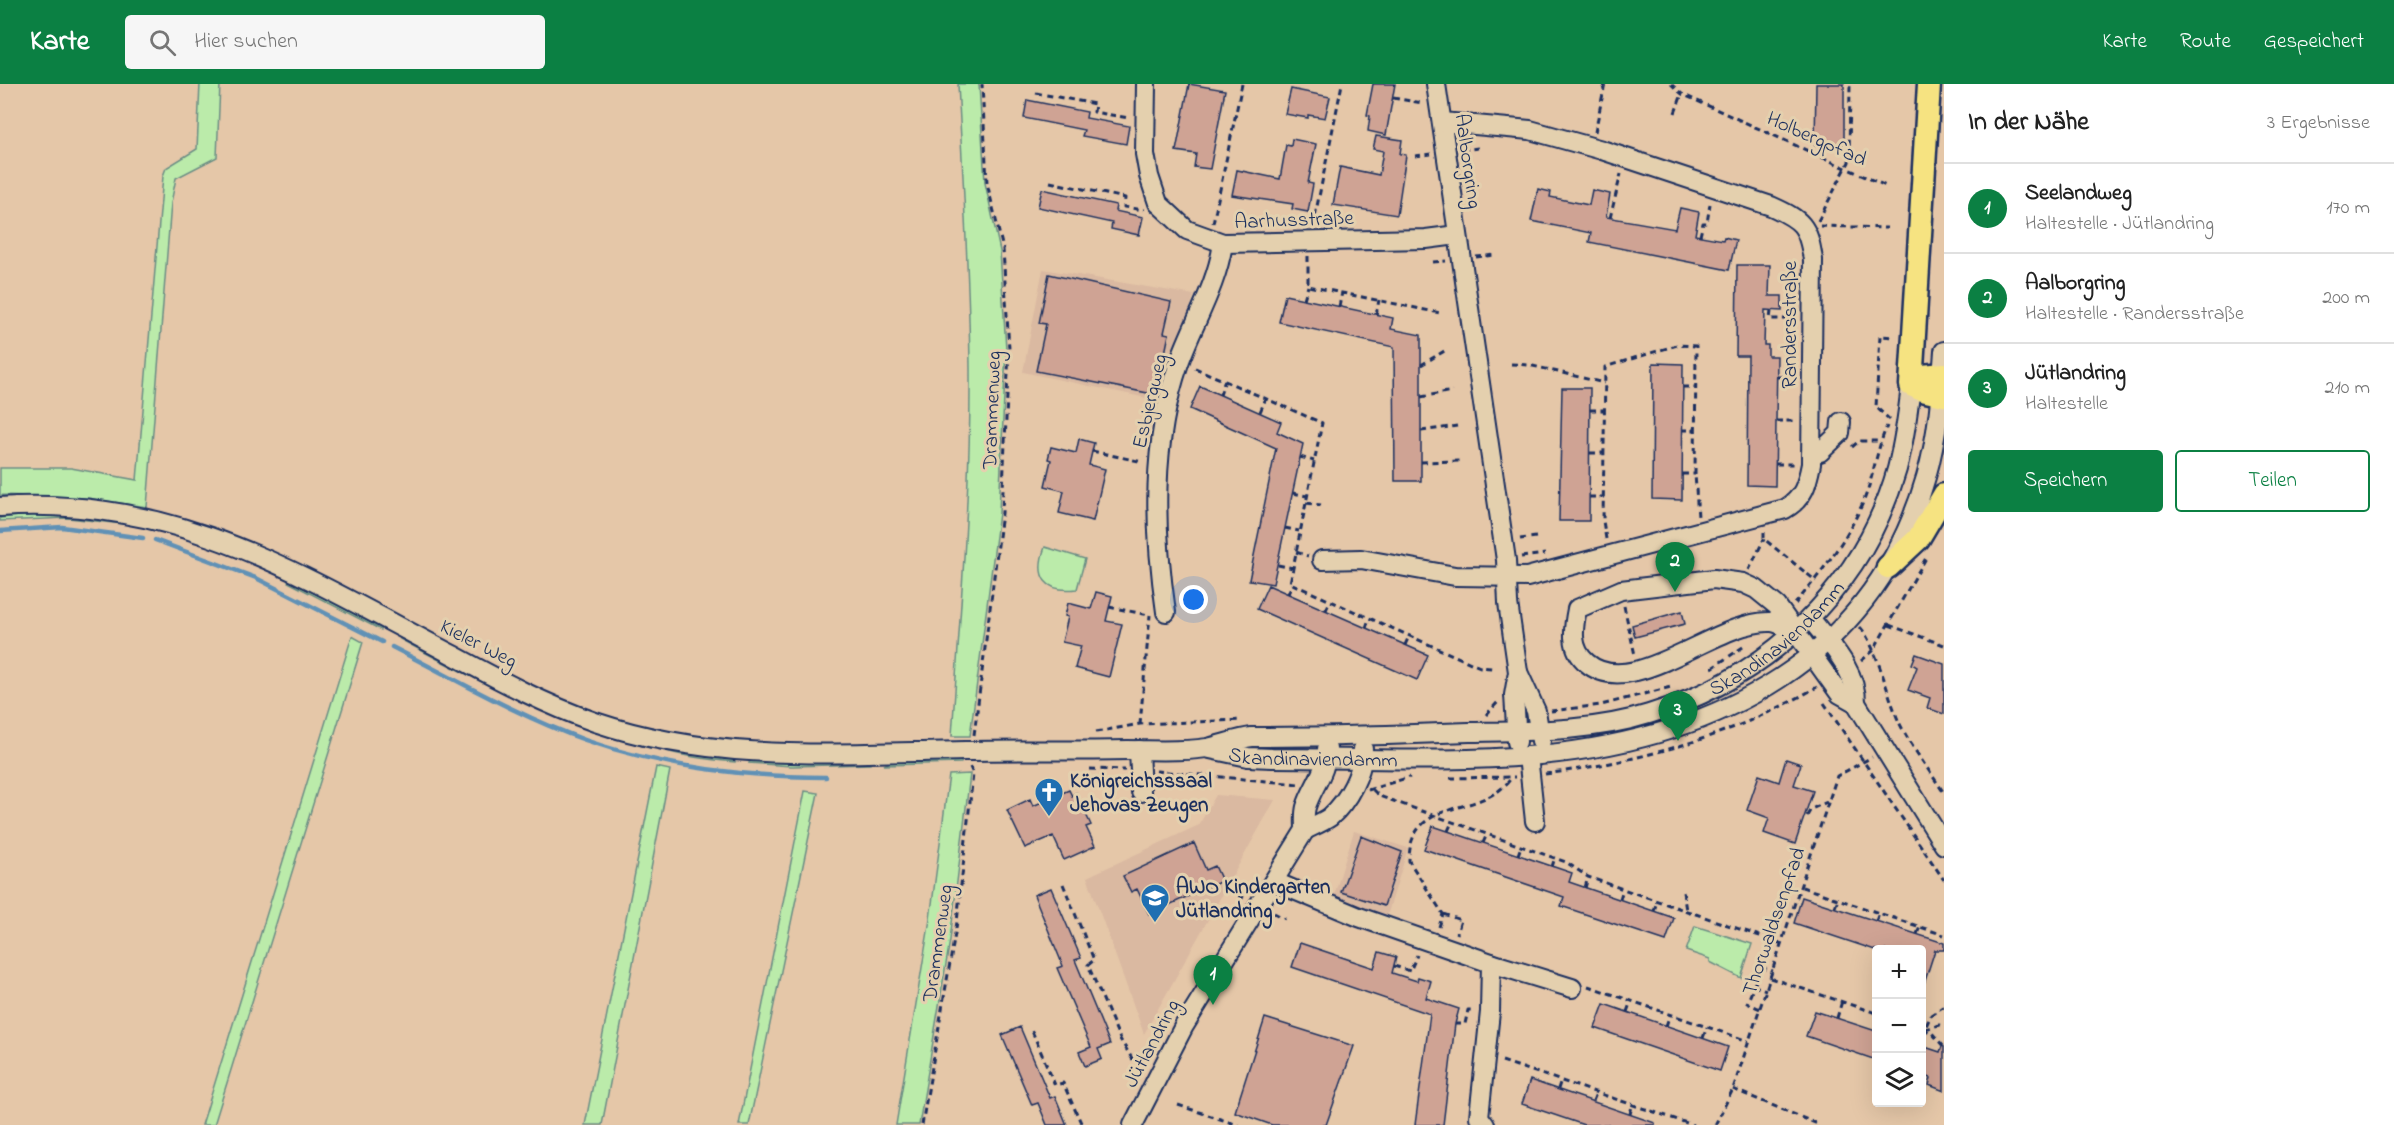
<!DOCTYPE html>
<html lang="de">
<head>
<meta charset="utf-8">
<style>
  body { margin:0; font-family:"Indie Flower",sans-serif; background:#f6f6f6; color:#222 }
  .controls { position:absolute; right:18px; bottom:18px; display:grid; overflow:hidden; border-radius:6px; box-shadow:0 6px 24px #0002 }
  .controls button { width:54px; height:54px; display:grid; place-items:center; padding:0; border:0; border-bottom:2px solid #e0e0e0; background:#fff; color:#222; font:30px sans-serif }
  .you { position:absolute; left:1194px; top:516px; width:21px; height:21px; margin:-15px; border:4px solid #fff; border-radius:50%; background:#1a73e8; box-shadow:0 0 0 9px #1a73e833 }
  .badge { display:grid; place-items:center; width:39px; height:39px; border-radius:50%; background:#0b8043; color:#fff; font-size:20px; font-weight:700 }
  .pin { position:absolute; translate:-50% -50px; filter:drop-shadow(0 2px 3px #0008) }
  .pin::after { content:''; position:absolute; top:32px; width:21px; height:18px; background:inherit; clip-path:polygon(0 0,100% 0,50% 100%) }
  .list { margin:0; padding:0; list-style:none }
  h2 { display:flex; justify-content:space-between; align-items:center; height:78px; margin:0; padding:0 24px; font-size:26px }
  h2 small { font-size:20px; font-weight:400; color:#767676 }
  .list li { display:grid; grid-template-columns:39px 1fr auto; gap:18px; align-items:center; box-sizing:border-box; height:90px; padding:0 24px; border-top:2px solid #e0e0e0 }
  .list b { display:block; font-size:22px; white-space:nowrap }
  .list p { margin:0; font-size:20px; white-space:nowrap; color:#767676 }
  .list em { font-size:20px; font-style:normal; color:#767676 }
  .actions { display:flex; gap:12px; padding:18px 24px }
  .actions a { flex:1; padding:14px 0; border:2px solid #0b8043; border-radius:6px; text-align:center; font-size:21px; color:#0b8043 }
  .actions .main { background:#0b8043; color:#fff }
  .icon { flex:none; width:33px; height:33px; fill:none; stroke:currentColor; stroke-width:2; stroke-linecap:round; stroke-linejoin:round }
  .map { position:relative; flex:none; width:1944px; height:1041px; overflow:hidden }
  header { display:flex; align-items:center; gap:36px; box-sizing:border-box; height:84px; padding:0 30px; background:#0b8043; color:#fff }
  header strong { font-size:28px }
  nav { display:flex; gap:33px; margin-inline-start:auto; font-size:21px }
  .search { width:420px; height:54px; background:#f6f6f6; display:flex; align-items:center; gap:15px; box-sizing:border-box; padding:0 21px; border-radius:6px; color:#767676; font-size:22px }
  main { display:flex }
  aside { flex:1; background:#fff }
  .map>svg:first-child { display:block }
</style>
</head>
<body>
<header>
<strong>Karte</strong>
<div class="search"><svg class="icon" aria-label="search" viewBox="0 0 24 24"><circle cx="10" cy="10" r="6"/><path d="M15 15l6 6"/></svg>Hier suchen</div>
<nav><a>Karte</a><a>Route</a><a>Gespeichert</a></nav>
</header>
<main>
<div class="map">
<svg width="1944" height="1041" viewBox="0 0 1944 1041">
  <rect width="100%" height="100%" fill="#e5c7a8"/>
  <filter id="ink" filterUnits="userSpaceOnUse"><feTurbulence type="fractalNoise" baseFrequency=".0167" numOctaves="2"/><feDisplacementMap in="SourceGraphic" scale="12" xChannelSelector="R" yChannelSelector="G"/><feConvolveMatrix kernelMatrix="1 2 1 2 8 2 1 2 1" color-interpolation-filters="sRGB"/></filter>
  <g filter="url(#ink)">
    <path fill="#dab9a1" d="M 1043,185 L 1194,211 L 1161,317 L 1023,288 Z
      M 1216,711 L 1275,716 L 1144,950 L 1087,793 L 1199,741 Z
      M 1354,747 L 1408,764 L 1387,832 L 1333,815 Z"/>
    <path fill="#bbebaa" stroke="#6b8d84" stroke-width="1.5" d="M 200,0 L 220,0 L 217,73 L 176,94 L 171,119 L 147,423 L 86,414 L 0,411 L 0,384 L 71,384 L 137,396 L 163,92 L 166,84 L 197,65 Z
      M 958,0 L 979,0 L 985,99 L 1000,167 L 1006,265 L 999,429 L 970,652 L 952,652 C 960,529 971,406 970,283 C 969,188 963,94 958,0 Z
      M 30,431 L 68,431 L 131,439 L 131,441 L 68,434 L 0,437 L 0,434 Z
      M 1045,463 L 1085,475 L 1077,505 C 1045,509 1034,493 1045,463 Z
      M 289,495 L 383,544 L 381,546 L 288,498 Z
      M 352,552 L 363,558 L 214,1041 L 202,1041 Z
      M 401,553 L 650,662 L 650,664 C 560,640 481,599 400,555 Z
      M 667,665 L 735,676 L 735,678 C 712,676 688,673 666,667 Z
      M 962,676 L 961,679 L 884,681 L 890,678 Z
      M 750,677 L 870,678 L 870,680 L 792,682 L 749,679 Z
      M 656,683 L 670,686 L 602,1041 L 585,1041 Z
      M 970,690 L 950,856 L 919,1041 L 896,1041 L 930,835 L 949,691 Z
      M 805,707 L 818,709 L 749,1041 L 739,1041 Z
      M 1695,842 L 1752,860 L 1741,894 L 1710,878 L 1710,875 L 1686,867 Z"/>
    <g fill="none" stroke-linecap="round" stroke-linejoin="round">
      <path stroke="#6191b6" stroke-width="4.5" d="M 0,447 L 62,443 L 143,454
        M 155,456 L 256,494 L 382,558
        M 392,563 C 455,595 518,632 585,656 C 662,683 744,693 826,693"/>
    </g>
    <path fill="#cfa394" stroke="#1b2f5e" stroke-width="1.5" d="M 1189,0 L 1225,6 L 1210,85 L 1194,83 L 1196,70 L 1176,67 Z
      M 1373,0 L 1395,0 L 1386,51 L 1368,47 L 1370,32 L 1367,31 Z
      M 1816,0 L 1844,0 L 1844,61 L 1815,61 Z
      M 1291,5 L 1330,13 L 1325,34 L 1308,31 L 1308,34 L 1285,30 Z
      M 1027,16 L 1087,28 L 1086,34 L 1129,42 L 1126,60 L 1082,52 L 1084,46 L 1024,34 Z
      M 1376,52 L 1402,56 L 1400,70 L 1406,71 L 1397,131 L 1333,121 L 1340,83 L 1379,91 L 1383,67 L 1373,65 Z
      M 1292,55 L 1316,60 L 1308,99 L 1313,100 L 1308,128 L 1292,125 L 1293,120 L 1232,111 L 1237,86 L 1280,95 L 1286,61 L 1291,62 Z
      M 1042,105 L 1116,121 L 1115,127 L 1143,133 L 1139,151 L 1111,145 L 1112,139 L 1038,123 Z
      M 1538,105 L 1551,108 L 1550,113 L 1589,121 L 1592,106 L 1610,110 L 1606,133 L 1675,145 L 1680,124 L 1699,128 L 1695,151 L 1723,156 L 1724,153 L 1736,156 L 1729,186 L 1589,158 L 1591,149 L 1531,137 Z
      M 1737,181 L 1770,181 L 1769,212 L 1782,212 L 1782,227 L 1765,226 L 1764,261 L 1768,261 L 1768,272 L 1777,272 L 1775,402 L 1747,401 L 1748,272 L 1736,272 Z
      M 1049,190 L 1171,218 L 1164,249 L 1169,250 L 1163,279 L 1160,278 L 1153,310 L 1036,287 L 1046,240 L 1039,239 Z
      M 1285,211 L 1393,234 L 1391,245 L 1421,251 L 1421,397 L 1395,397 L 1394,263 L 1279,238 Z
      M 1653,279 L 1683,280 L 1682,416 L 1652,415 Z
      M 1200,302 L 1281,338 L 1277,348 L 1303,360 L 1273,500 L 1249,496 L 1276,364 L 1190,325 Z
      M 1562,304 L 1590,304 L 1589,437 L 1559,437 Z
      M 1079,355 L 1094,359 L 1089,381 L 1105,385 L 1093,437 L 1059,429 L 1064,407 L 1045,402 L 1051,376 L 1048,375 L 1051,363 L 1076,369 Z
      M 1268,501 L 1428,571 L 1417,596 L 1257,525 Z
      M 1096,508 L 1112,512 L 1106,537 L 1122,540 L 1109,593 L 1075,584 L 1081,562 L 1062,558 L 1068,533 L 1065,532 L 1068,519 L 1091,525 Z
      M 1682,527 L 1685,540 L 1635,553 L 1632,541 Z
      M 1916,570 L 1944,580 L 1944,630 L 1927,624 L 1930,614 L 1908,606 L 1917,583 L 1912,580 Z
      M 1786,675 L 1801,680 L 1794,701 L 1813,707 L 1795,760 L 1764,749 L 1769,734 L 1747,726 L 1759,691 L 1779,698 Z
      M 1069,706 L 1072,712 L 1076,709 L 1091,741 L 1086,743 L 1095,762 L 1064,776 L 1053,752 L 1025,764 L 1007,726 L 1030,715 L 1033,722 Z
      M 1433,742 L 1572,789 L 1569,798 L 1674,834 L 1666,857 L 1561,822 L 1564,813 L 1424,765 Z
      M 1361,752 L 1402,768 L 1384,822 L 1341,808 Z
      M 1194,759 L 1206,786 L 1215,782 L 1222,797 L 1149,830 L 1137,805 L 1131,808 L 1123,792 Z
      M 1051,804 L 1081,874 L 1075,876 L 1110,960 L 1098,965 L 1102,975 L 1085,982 L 1079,968 L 1091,963 L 1057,884 L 1063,882 L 1034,811 Z
      M 1802,813 L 1944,859 L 1944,866 L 1935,866 L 1924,900 L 1922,900 L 1922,866 L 1875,866 L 1794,839 Z
      M 1300,859 L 1374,884 L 1379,868 L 1396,873 L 1392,889 L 1417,897 L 1418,893 L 1431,897 L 1426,914 L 1459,925 L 1455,940 L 1443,1041 L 1415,1041 L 1430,930 L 1292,883 Z
      M 1604,920 L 1728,963 L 1720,987 L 1595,944 Z
      M 1815,927 L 1876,947 L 1876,976 L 1806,952 Z
      M 1265,934 L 1354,962 L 1326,1041 L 1272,1041 L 1235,1028 Z
      M 1020,943 L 1050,1014 L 1055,1012 L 1067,1041 L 1047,1041 L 1038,1019 L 1032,1021 L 1002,951 Z
      M 1922,962 L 1940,968 L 1942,962 L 1944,963 L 1944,1007 L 1929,1001 L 1931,994 L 1922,991 Z
      M 1530,996 L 1655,1039 L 1655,1041 L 1584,1041 L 1522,1020 Z"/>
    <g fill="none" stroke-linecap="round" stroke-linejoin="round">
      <g stroke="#1b2f5e" stroke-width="22">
        <g id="minor">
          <path d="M 1146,0 L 1145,70 L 1149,92 L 1158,119 L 1187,146 L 1223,159 L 1426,155 L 1457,151"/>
          <path d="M 1436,0 L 1506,476 L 1508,519 L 1518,588 L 1514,611 L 1517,658"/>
          <path d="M 1811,370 L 1820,368 L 1840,349 L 1841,338"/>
          <path id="s1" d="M 0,423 C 178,411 302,492 453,571 C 499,596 546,621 595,638 C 716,679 840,669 965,667 C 1019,666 1074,667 1128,666 C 1154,666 1182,668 1207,664 C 1222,661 1236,655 1252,653 C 1324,653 1397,651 1469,648 C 1529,647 1592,648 1649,630 C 1766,595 1863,505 1897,385 C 1904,358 1908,329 1911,301"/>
          <path d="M 1322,476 L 1361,475 L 1455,492 L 1527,493 L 1785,425 C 1804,414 1807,400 1811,380 L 1813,176 C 1808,141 1802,136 1771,122 L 1602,66 L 1530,46 L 1442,38"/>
          <path d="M 1166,528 C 1154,445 1151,360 1179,279 C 1193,239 1217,202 1223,159"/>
          <path d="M 1810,534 C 1829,559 1857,586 1856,619"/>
          <path d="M 1795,550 C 1787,545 1780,538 1771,538 C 1717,535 1633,618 1587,579 C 1570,565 1573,545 1577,525 L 1621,506 L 1714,495 L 1743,499 L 1756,505 L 1777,522 L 1840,610 L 1856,619 L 1944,761"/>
          <path d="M 1518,588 L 1536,627 L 1541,657"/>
          <path id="s2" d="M 1210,665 L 1248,673 L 1272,674 C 1361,674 1452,679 1540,671 C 1718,654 1874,575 1926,393 C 1938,352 1941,309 1944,267"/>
          <path d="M 1139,666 L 1141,708"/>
          <path d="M 1528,672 L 1535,737"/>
          <path d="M 1305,746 C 1313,742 1323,738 1330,733 C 1348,717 1363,689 1363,665"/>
          <path d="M 1275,798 L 1359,833 L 1491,879 L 1490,928 L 1479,1033 L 1485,1041"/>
          <path d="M 1491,879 L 1572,904"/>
          <path d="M 1133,1041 L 1184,942 L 1305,746 C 1305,739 1304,730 1306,723 C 1312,703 1327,688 1327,665"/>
        </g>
      </g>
      <g stroke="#1b2f5e" stroke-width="27">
        <path id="major" d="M 1929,0 L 1911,301 L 1922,306 L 1944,311
          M 1912,296 L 1922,292 L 1944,290
          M 1888,483 L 1918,455 L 1944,411"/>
      </g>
      <path stroke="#1b2f5e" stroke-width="3" stroke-dasharray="6 4.5" stroke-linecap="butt" d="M 1671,0 L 1682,10 L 1888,103
        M 1036,9 L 1095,20 L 1094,28 L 1129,34
        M 1393,14 L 1422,19
        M 1675,29 L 1682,10
        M 1595,48 L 1605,0
        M 1462,66 L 1478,64
        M 1415,72 L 1431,70
        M 1050,98 L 1125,114 L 1124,123 L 1144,126
        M 1610,134 L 1621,90
        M 1818,137 L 1849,78 L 1850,0
        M 1213,139 L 1242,0
        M 1313,142 L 1342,0
        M 1820,142 L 1887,144
        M 1700,152 L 1703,139 L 1707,139 L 1710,120
        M 1308,172 L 1308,202 L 1440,229
        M 1476,173 L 1495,171
        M 1433,178 L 1446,177
        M 1304,215 L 1308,202
        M 1339,223 L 1342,208
        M 1771,227 L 1770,235 L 1796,235
        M 1376,231 L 1379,216
        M 1511,280 L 1529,281 L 1604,299
        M 1421,281 L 1446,266
        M 1195,284 L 1322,339 L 1290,499 L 1480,583 L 1492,584
        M 1777,293 L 1796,293
        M 1683,303 L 1695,303
        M 1220,311 L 1225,296
        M 1421,313 L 1452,307
        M 1590,326 L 1604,326
        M 1260,328 L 1266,314
        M 1890,336 L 1876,323 L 1880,252 L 1894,253
        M 1776,337 L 1795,337
        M 1682,346 L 1695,346
        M 1421,347 L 1457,342
        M 1852,363 L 1859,357 L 1880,357
        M 1092,367 L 1143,378
        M 1590,369 L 1604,369
        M 1300,373 L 1314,377
        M 1421,378 L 1462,377
        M 1776,380 L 1795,380
        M 1682,390 L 1695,390
        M 1293,409 L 1307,412
        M 1589,413 L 1604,413
        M 1306,419 L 1321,421
        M 1285,444 L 1299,447
        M 1764,448 L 1764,455 L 1816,497
        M 1520,455 L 1536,453
        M 1606,455 L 1603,437 L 1605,283 L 1677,261 L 1696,262 L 1695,390 L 1698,433
        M 1296,468 L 1308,472
        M 1521,473 L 1545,470
        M 1278,481 L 1293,484
        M 1749,486 L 1764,455
        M 1288,510 L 1292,500
        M 1795,520 C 1820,490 1843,461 1860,425 C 1873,399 1875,369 1887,342
        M 1624,522 L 1635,571
        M 1109,523 L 1149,531
        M 1326,526 L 1330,517
        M 1889,541 L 1944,561
        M 1860,543 C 1876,560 1888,613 1899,638 C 1911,663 1929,686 1944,709
        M 1366,544 L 1369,535
        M 1405,561 L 1409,552
        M 1861,577 L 1873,567 L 1926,474
        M 1712,584 L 1746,561
        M 1824,619 L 1944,796
        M 1551,627 L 1601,621 L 1671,603
        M 1486,631 L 1498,618
        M 1140,640 L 1150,531
        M 1096,648 L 1140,640 L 1242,636
        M 974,651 L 1002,429 L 1009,265 L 1003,165 L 987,99 L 982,0
        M 1090,685 L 1125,686
        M 1156,687 L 1299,700
        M 1545,690 C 1642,677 1733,652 1817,603
        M 1450,694 L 1515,693
        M 1368,706 L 1410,693
        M 1373,706 L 1379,712 L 1566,778 L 1588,793 L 1783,860
        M 1807,732 L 1811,725 L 1827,718
        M 1448,747 L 1452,738
        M 1483,759 L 1487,750
        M 1518,771 L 1521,762
        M 1552,783 L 1555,773
        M 1063,800 L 1094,876 L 1088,881 L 1120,955 L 1133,976
        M 1802,803 L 1944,851
        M 1585,804 L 1588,793
        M 1229,807 L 1244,814
        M 1683,808 L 1686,826
        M 1620,815 L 1623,805
        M 1835,823 L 1838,815
        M 1654,827 L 1657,817
        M 1274,829 L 1285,835
        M 1443,830 L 1461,836 L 1457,850
        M 1876,837 L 1879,829
        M 1439,843 L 1443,830 L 1409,777 C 1409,710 1484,735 1511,694
        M 1917,850 L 1920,843
        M 1394,882 L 1410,887 L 1417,871
        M 1770,894 L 1876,929
        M 1588,902 L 1748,957
        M 1754,902 L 1760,883 L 1773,887
        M 1760,925 L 1747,919 L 1754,902 L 1766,906
        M 1627,928 L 1631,917
        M 1837,934 L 1842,917
        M 1455,940 L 1465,940 L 1468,926 L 1473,926
        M 1666,942 L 1670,930
        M 1923,945 L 1932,949 L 1944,963
        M 1925,945 L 1939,941 L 1944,943
        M 1032,947 L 1055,1001 L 1063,999 L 1082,1041
        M 1922,951 L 1931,931 L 1944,922
        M 1703,954 L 1707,943
        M 1502,977 L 1693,1041
        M 1558,1005 L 1561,996
        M 1733,1005 L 1820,1041
        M 1593,1017 L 1597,1007
        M 1178,1021 L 1238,1041
        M 1630,1030 L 1633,1019
        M 922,1041 L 957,838 L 973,690 L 970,683
        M 1715,1041 L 1733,1005 L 1837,692 L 1872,673"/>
      <use href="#minor" stroke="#e4d0ae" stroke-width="18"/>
      <use href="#major" stroke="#f6e381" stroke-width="22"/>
    </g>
  </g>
  <defs>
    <g id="church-pin" transform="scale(1.5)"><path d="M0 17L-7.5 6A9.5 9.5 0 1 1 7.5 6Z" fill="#1f6fb2" stroke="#e4d0ae"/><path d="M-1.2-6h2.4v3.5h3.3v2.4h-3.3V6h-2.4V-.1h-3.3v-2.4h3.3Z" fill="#fff"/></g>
    <g id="school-pin" transform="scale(1.5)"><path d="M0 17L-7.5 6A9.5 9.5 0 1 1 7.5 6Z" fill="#1f6fb2" stroke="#e4d0ae"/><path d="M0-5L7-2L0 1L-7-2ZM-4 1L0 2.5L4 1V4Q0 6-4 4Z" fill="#fff"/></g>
  </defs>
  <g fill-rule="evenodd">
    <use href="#church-pin" x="1049" y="708"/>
    <use href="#school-pin" x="1155" y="814"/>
  </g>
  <g text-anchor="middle" stroke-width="6" stroke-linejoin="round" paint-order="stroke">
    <g font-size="21" fill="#1b2f5e" stroke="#e4d0ae">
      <text transform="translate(1817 54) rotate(24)" y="7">Holbergpfad</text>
      <text transform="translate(1469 77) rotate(82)" y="7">Aalborgring</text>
      <text transform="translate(1294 135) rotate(-2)" y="7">Aarhusstraße</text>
      <text transform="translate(1789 241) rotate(-90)" y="7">Randersstraße</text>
      <text transform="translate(1149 317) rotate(-77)" y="7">Esbjergweg</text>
      <text transform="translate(991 326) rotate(-88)" y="7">Drammenweg</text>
      <text dy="7" stroke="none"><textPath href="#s1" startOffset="1852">Skandinaviendamm</textPath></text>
      <text transform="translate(479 559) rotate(27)" y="7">Kieler Weg</text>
      <text dy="7" stroke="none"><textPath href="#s2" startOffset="104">Skandinaviendamm</textPath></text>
      <text transform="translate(1773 837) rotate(-71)" y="7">Thorwaldsenpfad</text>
      <text transform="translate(937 859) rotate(-82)" y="7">Drammenweg</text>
      <text transform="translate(1151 959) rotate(-62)" y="7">Jütlandring</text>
    </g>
    <g font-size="21" font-weight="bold" fill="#1b2f5e" stroke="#e4d0ae" text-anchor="start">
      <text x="1070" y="703">Königreichsssaal<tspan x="1070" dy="24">Jehovas Zeugen</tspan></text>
      <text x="1176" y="809">AWO Kindergarten<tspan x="1176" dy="24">Jütlandring</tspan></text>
    </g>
  </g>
</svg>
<div class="controls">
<button>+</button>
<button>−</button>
<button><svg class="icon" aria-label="layers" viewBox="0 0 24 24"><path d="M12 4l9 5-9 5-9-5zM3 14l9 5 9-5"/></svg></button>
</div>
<div class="you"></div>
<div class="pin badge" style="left:1213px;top:921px">1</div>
<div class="pin badge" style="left:1675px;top:508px">2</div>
<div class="pin badge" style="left:1678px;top:657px">3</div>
</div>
<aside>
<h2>In der Nähe<small>3 Ergebnisse</small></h2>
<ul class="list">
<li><span class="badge">1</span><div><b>Seelandweg</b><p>Haltestelle · Jütlandring</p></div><em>170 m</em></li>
<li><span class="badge">2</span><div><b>Aalborgring</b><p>Haltestelle · Randersstraße</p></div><em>200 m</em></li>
<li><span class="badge">3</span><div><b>Jütlandring</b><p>Haltestelle</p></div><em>210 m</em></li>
</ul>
<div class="actions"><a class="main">Speichern</a><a>Teilen</a></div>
</aside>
</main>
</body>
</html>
